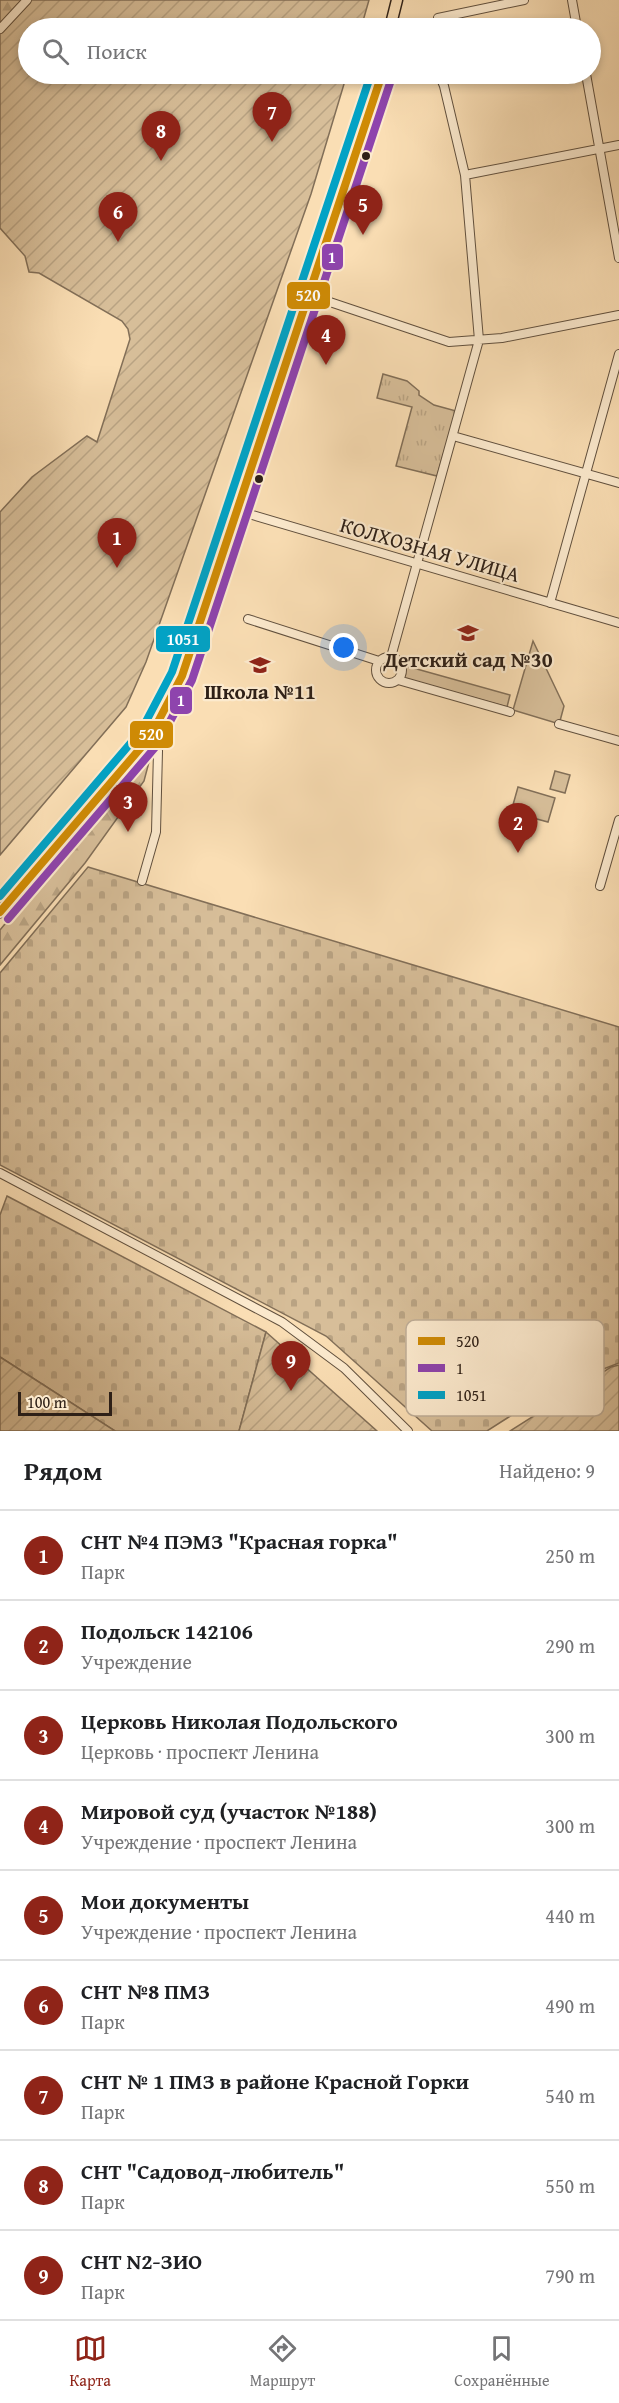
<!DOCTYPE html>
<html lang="ru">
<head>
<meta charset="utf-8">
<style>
  body { margin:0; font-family:"Gentium Book Plus",serif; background:#f6f6f6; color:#202124 }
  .scale { position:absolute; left:18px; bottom:15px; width:94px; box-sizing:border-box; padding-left:6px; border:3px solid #2e2017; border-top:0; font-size:16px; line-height:21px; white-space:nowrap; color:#2e2017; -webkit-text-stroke:4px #fceace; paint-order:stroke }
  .you { position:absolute; left:344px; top:648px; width:21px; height:21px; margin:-15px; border:4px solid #fff; border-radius:50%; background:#1a73e8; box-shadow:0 0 0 9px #1a73e833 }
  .badge { display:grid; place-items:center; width:39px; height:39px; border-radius:50%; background:#8f2418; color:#fff; font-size:20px; font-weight:700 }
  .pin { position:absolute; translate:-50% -50px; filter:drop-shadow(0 2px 3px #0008) }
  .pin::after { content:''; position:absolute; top:32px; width:21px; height:18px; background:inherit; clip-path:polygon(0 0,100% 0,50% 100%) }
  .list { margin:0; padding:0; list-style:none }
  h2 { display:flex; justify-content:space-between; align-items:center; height:78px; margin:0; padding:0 24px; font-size:26px }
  h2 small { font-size:20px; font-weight:400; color:#757577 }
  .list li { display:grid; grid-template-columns:39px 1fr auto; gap:18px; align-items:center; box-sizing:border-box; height:90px; padding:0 24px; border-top:2px solid #e0e0e0 }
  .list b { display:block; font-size:22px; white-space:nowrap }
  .list p { margin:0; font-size:20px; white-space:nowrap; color:#757577 }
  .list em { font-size:20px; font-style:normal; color:#757577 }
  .icon { flex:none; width:33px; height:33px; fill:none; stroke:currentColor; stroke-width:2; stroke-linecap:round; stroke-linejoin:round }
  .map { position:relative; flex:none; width:619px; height:1431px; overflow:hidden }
  .search { position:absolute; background:#fff; box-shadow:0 3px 9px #0003; left:18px; right:18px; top:18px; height:66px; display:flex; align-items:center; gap:15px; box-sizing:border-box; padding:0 21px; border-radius:33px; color:#757577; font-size:22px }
  .sheet { height:888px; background:#fff }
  nav { display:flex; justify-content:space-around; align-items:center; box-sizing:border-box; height:84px; border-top:2px solid #e0e0e0; background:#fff; font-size:16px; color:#757577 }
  nav a { display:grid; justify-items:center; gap:3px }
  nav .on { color:#8f2418 }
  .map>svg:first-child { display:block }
</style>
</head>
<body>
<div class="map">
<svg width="619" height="1431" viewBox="0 0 619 1431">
  <defs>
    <pattern id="grass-tufts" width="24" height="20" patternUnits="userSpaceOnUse" patternTransform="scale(1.5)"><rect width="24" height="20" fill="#d7be99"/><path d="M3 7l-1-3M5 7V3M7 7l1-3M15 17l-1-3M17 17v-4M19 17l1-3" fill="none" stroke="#b9a383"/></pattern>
    <pattern id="forest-firs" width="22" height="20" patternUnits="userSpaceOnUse" patternTransform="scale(1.5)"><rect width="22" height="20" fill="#d7be99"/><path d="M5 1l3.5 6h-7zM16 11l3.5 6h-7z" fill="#b9a383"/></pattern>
    <pattern id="cemetery-stones" width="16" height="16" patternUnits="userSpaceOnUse" patternTransform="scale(1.5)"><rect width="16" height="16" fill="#d7be99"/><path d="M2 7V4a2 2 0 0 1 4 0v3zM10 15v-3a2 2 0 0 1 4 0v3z" fill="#b9a383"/></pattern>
    <pattern id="garden-furrows" width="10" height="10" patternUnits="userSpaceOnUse" patternTransform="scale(1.5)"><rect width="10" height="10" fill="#d7be99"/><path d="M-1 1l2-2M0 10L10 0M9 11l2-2" fill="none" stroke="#b9a383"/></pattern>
  </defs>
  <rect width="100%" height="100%" fill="#fadeb4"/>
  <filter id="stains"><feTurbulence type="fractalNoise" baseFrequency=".00333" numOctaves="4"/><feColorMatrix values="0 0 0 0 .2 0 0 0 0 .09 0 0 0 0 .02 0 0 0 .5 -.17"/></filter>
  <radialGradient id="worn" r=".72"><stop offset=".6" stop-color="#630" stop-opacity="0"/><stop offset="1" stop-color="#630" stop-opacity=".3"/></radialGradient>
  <path fill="url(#grass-tufts)" stroke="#826f58" stroke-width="1.5" d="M 383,374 L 407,381 L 419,391 L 419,395 L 434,405 L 456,411 L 437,476 L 396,466 L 412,407 L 377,398 Z"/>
  <path fill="url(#forest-firs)" stroke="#826f58" stroke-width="1.5" d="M 0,0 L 23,0 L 0,29 Z
    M 146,755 L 149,762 L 144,781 L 85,863 L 0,965 L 0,930 Z"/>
  <path fill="url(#cemetery-stones)" stroke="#826f58" stroke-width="1.5" d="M 88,867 L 619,1027 L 619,1363 L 554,1388 L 487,1431 L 432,1431 L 326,1336 L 0,1165 L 0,973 Z
    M 7,1196 L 266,1332 L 239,1431 L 115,1431 L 0,1357 L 0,1215 Z"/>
  <path fill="#d7be99" stroke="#826f58" stroke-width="1.5" d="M 533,641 L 564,706 L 560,721 L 556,723 L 513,710 Z
    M 406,666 L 510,695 L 507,707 L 403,678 Z
    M 555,771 L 570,775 L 565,793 L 550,789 Z
    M 518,787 L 555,798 L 548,822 L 511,812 Z"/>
  <path fill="url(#garden-furrows)" stroke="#826f58" stroke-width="1.5" d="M 29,0 L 369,0 L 361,28 L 28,28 L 28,74 L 347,74 L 311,194 L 146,662 L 126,707 L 0,855 L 0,512 L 32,477 L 87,436 L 97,442 L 130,339 L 128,329 L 122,321 L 39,273 L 29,272 L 25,256 L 0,228 L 0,33 Z
    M 266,1332 L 377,1431 L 239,1431 Z
    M 0,1357 L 115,1431 L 0,1431 Z
    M 619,1365 L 619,1431 L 510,1431 L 611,1367 Z"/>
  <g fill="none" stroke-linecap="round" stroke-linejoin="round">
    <g stroke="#61503e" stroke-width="10">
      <path id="minor" d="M 572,0 L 577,28
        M 438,18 L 524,0
        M 0,29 L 27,0
        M 586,74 L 619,258
        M 465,175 L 619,145
        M 309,295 L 449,342 L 502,338 L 619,315
        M 453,436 L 619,483
        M 232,509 L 619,623
        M 550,603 L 619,354
        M 248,619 L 379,661
        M 391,657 L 479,340 L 465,175 L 444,86 L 439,74
        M376 670a13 13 0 1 1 26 0a13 13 0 1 1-26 0Z
        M 398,680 L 510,712
        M 559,724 L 619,741
        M 142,881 L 156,832 L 158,751 L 155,742 L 150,737
        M 600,886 L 619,820
        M 0,1173 L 282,1322 L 344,1368 L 408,1431"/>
    </g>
    <g stroke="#2e2017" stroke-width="13">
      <path id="major" d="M 390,28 L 397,0
        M 131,748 L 156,714 L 176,672 L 367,97
        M 0,912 L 150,737 L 182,676 L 382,74"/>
    </g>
    <use href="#minor" stroke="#fceace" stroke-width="8"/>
    <use href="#major" stroke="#fadeb4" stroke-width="10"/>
    <g stroke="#fceace" stroke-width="12">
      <path id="bus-1" d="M 0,912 L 150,737 L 182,676 L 382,74"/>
    </g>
    <g stroke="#fceace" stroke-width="12">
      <path id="bus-2" d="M 8,919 L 158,744 L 192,680 L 392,77"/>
    </g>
    <g stroke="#fceace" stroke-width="12">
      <path id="bus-3" d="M 0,896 L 141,731 L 172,672 L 371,74"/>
    </g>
    <use href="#bus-1" stroke="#cf8b05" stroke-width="8"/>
    <use href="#bus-2" stroke="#8e44ad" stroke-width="8"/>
    <use href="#bus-3" stroke="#02a2c5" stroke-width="8"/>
  </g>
  <defs>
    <g id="school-bare" transform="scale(1.62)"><path d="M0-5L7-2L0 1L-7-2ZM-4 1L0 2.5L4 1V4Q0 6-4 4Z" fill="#8f2418" stroke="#fceace" stroke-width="2.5" paint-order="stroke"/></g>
  </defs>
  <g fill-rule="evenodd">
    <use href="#school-bare" x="468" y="633"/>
    <use href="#school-bare" x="260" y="665"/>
  </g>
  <g fill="#2e2017" stroke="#fceace" stroke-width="2">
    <circle cx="366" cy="156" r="5"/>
    <circle cx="259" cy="479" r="5"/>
  </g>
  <g text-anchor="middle" stroke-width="4.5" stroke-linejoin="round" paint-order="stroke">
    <g font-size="21" fill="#2e2017" stroke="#fceace">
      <text transform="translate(430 550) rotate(16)" y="7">КОЛХОЗНАЯ УЛИЦА</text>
    </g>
    <g font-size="21" font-weight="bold" fill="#2e2017" stroke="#fceace">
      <text x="468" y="667">Детский сад №30</text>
      <text x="260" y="699">Школа №11</text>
    </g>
  </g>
  <rect x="406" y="1320" width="198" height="96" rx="9" fill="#fceace" stroke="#bead97" stroke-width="1.5"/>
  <rect x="418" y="1337" width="27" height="8" fill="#cf8b05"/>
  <rect x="418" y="1364" width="27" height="8" fill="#8e44ad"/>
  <rect x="418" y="1391" width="27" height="8" fill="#02a2c5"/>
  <g font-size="16" fill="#2e2017">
    <text x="456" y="1347">520</text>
    <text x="456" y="1374">1</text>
    <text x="456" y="1401">1051</text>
  </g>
  <g stroke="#fceace" stroke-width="2">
    <rect x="321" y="243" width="23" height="28" rx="6" fill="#8e44ad"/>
    <rect x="286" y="281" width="45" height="29" rx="6" fill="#cf8b05"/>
    <rect x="155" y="625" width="56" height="28" rx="6" fill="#02a2c5"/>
    <rect x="169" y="686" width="24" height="29" rx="6" fill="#8e44ad"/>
    <rect x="129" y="720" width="45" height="29" rx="6" fill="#cf8b05"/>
  </g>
  <g font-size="16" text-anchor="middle" font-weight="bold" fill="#fff">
    <text x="332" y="263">1</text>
    <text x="308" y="301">520</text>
    <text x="183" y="645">1051</text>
    <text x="181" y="706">1</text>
    <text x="151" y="740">520</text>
  </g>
  <rect width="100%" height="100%" filter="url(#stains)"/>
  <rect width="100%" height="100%" fill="url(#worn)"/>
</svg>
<div class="scale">100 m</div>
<div class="you"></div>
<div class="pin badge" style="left:117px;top:568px">1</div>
<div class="pin badge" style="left:518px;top:853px">2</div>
<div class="pin badge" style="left:128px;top:832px">3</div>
<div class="pin badge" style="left:326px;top:365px">4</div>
<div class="pin badge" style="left:363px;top:235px">5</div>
<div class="pin badge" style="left:118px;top:242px">6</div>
<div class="pin badge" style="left:272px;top:142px">7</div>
<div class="pin badge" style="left:161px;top:161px">8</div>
<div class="pin badge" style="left:291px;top:1391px">9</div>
<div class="search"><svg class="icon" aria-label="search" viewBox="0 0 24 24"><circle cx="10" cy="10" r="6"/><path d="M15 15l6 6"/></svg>Поиск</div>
</div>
<section class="sheet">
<h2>Рядом<small>Найдено: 9</small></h2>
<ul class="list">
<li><span class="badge">1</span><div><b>СНТ №4 ПЭМЗ &quot;Красная горка&quot;</b><p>Парк</p></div><em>250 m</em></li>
<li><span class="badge">2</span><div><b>Подольск 142106</b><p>Учреждение</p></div><em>290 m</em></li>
<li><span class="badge">3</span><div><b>Церковь Николая Подольского</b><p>Церковь · проспект Ленина</p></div><em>300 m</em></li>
<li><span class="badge">4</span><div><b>Мировой суд (участок №188)</b><p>Учреждение · проспект Ленина</p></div><em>300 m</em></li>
<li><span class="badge">5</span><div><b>Мои документы</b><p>Учреждение · проспект Ленина</p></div><em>440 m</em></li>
<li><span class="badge">6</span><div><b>СНТ №8 ПМЗ</b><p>Парк</p></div><em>490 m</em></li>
<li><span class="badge">7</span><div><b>СНТ № 1 ПМЗ в районе Красной Горки</b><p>Парк</p></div><em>540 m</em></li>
<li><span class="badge">8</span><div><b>СНТ &quot;Садовод-любитель&quot;</b><p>Парк</p></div><em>550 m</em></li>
<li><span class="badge">9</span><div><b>СНТ N2-ЗИО</b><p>Парк</p></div><em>790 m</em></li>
</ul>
</section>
<nav>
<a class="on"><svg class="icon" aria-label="map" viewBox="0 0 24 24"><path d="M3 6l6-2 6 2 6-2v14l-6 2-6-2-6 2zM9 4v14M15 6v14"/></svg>Карта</a>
<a><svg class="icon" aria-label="directions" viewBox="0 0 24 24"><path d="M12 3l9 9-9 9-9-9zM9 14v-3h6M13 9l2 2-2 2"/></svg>Маршрут</a>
<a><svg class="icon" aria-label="saved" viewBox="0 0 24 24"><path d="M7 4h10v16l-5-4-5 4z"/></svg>Сохранённые</a>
</nav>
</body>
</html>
